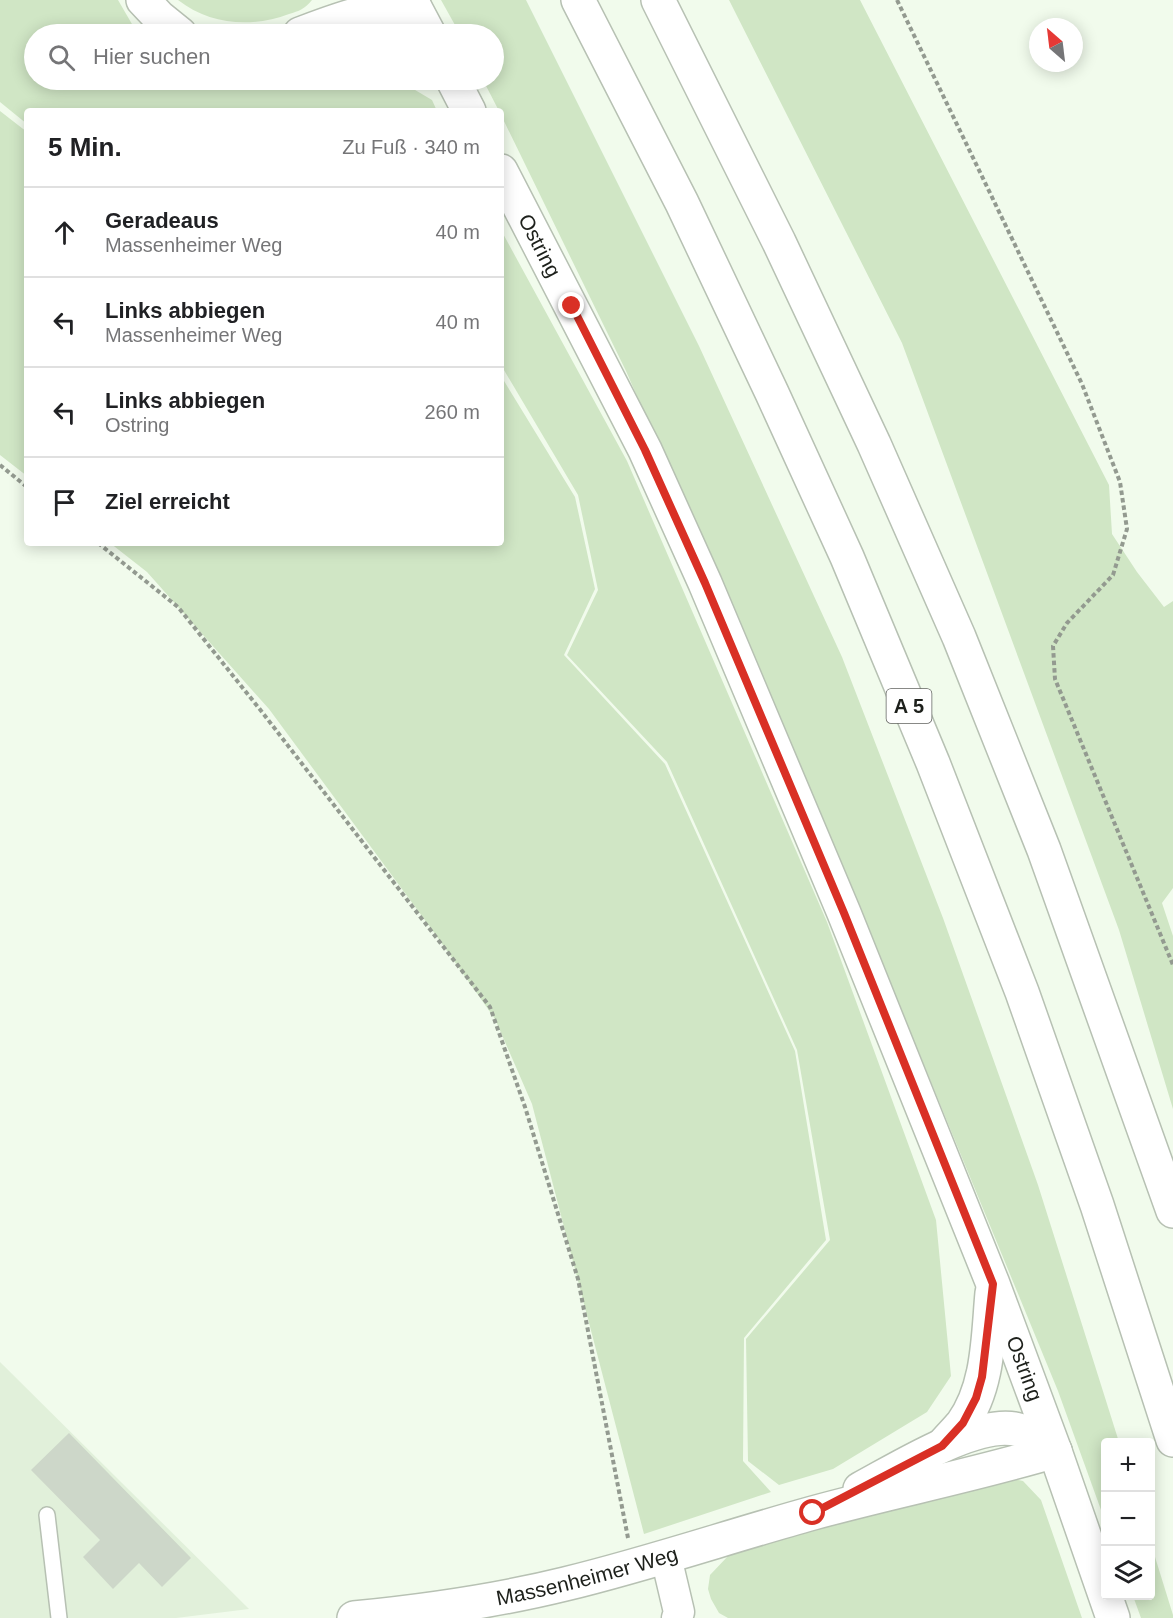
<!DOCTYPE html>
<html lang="de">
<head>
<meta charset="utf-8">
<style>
  body { margin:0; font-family:Helvetica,sans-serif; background:#f6f6f6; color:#202124 }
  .controls { position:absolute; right:18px; bottom:18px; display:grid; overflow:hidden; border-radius:6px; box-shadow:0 3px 15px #0003 }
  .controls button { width:54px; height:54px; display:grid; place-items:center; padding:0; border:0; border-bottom:2px solid #e0e0e0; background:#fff; color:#202124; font:30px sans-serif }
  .compass { position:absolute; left:1029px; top:18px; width:54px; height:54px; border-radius:50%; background:#fff; box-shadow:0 3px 15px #0003; rotate:332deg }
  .stop { position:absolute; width:18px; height:18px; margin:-14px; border:4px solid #d93025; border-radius:50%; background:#fff }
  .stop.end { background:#d93025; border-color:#fff; box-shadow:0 2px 6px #0008 }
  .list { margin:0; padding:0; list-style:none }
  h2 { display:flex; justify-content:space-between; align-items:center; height:78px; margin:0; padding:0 24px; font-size:26px }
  h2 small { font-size:20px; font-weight:400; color:#757577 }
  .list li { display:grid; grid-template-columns:39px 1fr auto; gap:18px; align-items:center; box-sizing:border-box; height:90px; padding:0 24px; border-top:2px solid #e0e0e0 }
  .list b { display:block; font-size:22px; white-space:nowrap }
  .list p { margin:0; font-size:20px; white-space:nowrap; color:#757577 }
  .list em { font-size:20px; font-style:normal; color:#757577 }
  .icon { flex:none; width:33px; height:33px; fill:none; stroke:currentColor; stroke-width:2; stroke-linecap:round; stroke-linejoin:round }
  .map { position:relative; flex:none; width:1173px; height:1618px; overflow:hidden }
  .search { position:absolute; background:#fff; box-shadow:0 3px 15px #0003; left:24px; top:24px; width:480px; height:66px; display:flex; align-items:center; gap:15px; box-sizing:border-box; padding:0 21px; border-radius:33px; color:#757577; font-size:22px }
  .panel { position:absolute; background:#fff; box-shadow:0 3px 15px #0003; left:24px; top:108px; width:480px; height:438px; border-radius:6px }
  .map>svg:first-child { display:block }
</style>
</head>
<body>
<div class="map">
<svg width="1173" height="1618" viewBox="0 0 1173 1618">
  <rect width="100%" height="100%" fill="#f1fbec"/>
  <path fill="#e1f0da" d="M 0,1362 L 249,1609 L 176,1618 L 0,1618 Z"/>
  <path fill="#d0e6c5" d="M 0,0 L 118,0 L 136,31 L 141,34 L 34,34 L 34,80 L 204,80 L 227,90 L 356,81 L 410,87 L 432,100 L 437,111 L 27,111 L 27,124 L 0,102 Z
    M 178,0 L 312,0 C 305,9 299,11 289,14 C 252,28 210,25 178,0 Z
    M 441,0 L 526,0 L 699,346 L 842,657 L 943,918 L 1038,1185 L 1119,1442 L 1106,1442 L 1105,1521 L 1058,1391 L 859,907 L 626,371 L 501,115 L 501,111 L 499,111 L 483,80 L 494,80 L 494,34 L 460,34 Z
    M 729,0 L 860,0 L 1109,485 L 1112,534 L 1137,572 L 1164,607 L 1173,601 L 1173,888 L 1162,903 L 1173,936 L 1173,1109 L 1119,930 L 902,343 Z
    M 0,111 L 27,132 L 27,476 L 0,455 Z
    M 501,230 L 627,461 L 827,922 L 936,1220 L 951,1376 L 927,1412 L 833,1469 L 779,1485 L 748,1461 L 746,1339 L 830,1240 L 797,1050 L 667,762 L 567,655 L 598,590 L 578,495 L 501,365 Z
    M 501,376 L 575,497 L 595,589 L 564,655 L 665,764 L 795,1051 L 826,1240 L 744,1338 L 743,1461 L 771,1492 L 644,1534 L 532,1104 L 495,1019 L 433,931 L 269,709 L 147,572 L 110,543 L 501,543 Z
    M 998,1476 L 1023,1481 L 1041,1500 L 1082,1618 L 728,1618 L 719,1613 L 711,1599 L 708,1589 L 710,1575 L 729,1555 L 797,1532 Z
    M 1151,1544 L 1173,1615 L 1173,1618 L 1141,1618 L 1133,1596 L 1150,1596 Z"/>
  <path fill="#cdd7c9" d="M 69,1433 L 191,1558 L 162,1587 L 139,1563 L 113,1589 L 83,1557 L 100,1540 L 31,1470 Z"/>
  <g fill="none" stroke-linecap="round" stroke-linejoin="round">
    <g stroke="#b7c1b3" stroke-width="18">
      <path id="lane" d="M 47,1515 L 59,1618"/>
    </g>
    <g stroke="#b7c1b3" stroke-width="33">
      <path id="street" d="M 666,1557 L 679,1612 L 677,1618"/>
    </g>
    <g stroke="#b7c1b3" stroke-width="36">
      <g id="secondary">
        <path d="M 143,0 L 159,17 L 180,34"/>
        <path d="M 411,0 L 429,34"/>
        <path d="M 300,34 C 339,19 373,6 415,8"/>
        <path d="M 453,80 L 469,111"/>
        <path id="s1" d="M 501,171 L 645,450 L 705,583 L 844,913 L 993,1284 L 1055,1451 L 1113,1618"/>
        <path d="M 943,1445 C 949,1438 956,1431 962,1424 C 989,1387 988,1336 992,1293"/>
        <path d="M 860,1489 C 898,1469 978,1418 1019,1430 C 1033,1434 1044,1442 1055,1451"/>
        <path id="s2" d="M 354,1618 C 425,1611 496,1601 565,1584 C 648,1564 730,1536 813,1513 C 893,1491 975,1475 1055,1451"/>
      </g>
    </g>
    <g stroke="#b7c1b3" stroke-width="36">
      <path id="highway" d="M 578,0 L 682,203 L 772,393 L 847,557 L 933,763 L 1022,992 L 1097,1205 L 1173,1440
        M 658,0 L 779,242 L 874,444 L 959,637 L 1044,850 L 1173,1211"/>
    </g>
    <path stroke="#939a90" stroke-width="4" stroke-dasharray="4.5 3" stroke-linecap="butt" d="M 897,0 L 1082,384 L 1120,482 L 1127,529 L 1113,575 L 1067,623 L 1053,646 L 1055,679 L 1173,965
      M 0,465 L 27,487
      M 98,543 L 178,607 L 262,712 L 490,1007 L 525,1107 L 578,1279 L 628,1538"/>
    <use href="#lane" stroke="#fff" stroke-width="15"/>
    <use href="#street" stroke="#fff" stroke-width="30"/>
    <use href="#secondary" stroke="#fff" stroke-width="33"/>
    <use href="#highway" stroke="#fff" stroke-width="33"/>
  </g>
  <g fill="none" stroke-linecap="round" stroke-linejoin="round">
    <path stroke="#d93025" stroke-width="8" d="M 572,306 L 645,450 L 705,583 L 844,913 L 993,1284 L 982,1377 L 976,1398 L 963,1423 L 942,1446 L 813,1513"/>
  </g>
  <g text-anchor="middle" stroke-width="6" stroke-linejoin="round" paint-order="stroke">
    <rect fill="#fff" stroke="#61635f" stroke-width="1.5" x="886.5" y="689" width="45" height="34" rx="4.5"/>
    <g font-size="20" font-weight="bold" fill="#1d201b">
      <text x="909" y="713">A 5</text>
    </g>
    <g font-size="21" fill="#1d201b" stroke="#fff">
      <text dy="7" stroke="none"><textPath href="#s1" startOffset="84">Ostring</textPath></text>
      <text dy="7" stroke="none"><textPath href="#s1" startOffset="1308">Ostring</textPath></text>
      <text dy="7" stroke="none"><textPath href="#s2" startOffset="237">Massenheimer Weg</textPath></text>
    </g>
  </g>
</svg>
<div class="controls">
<button>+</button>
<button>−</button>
<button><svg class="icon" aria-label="layers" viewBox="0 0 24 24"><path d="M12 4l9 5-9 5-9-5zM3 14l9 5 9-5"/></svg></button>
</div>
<svg class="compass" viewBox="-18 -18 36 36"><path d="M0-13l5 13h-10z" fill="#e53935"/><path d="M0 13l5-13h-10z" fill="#757577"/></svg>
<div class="stop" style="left:813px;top:1513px"></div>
<div class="stop end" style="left:572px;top:306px"></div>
<div class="search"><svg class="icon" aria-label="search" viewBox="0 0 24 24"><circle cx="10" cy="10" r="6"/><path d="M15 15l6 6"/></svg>Hier suchen</div>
<section class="panel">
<h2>5 Min.<small>Zu Fuß · 340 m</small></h2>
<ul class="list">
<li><svg class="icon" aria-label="ahead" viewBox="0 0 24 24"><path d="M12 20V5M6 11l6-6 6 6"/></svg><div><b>Geradeaus</b><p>Massenheimer Weg</p></div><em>40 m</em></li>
<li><svg class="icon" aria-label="left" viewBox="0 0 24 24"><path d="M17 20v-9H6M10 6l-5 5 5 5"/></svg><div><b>Links abbiegen</b><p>Massenheimer Weg</p></div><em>40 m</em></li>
<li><svg class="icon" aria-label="left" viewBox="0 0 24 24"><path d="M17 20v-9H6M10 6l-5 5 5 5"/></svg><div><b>Links abbiegen</b><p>Ostring</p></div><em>260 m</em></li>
<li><svg class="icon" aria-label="arrive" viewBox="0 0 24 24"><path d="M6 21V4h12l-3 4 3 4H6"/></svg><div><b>Ziel erreicht</b></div></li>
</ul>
</section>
</div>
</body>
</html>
